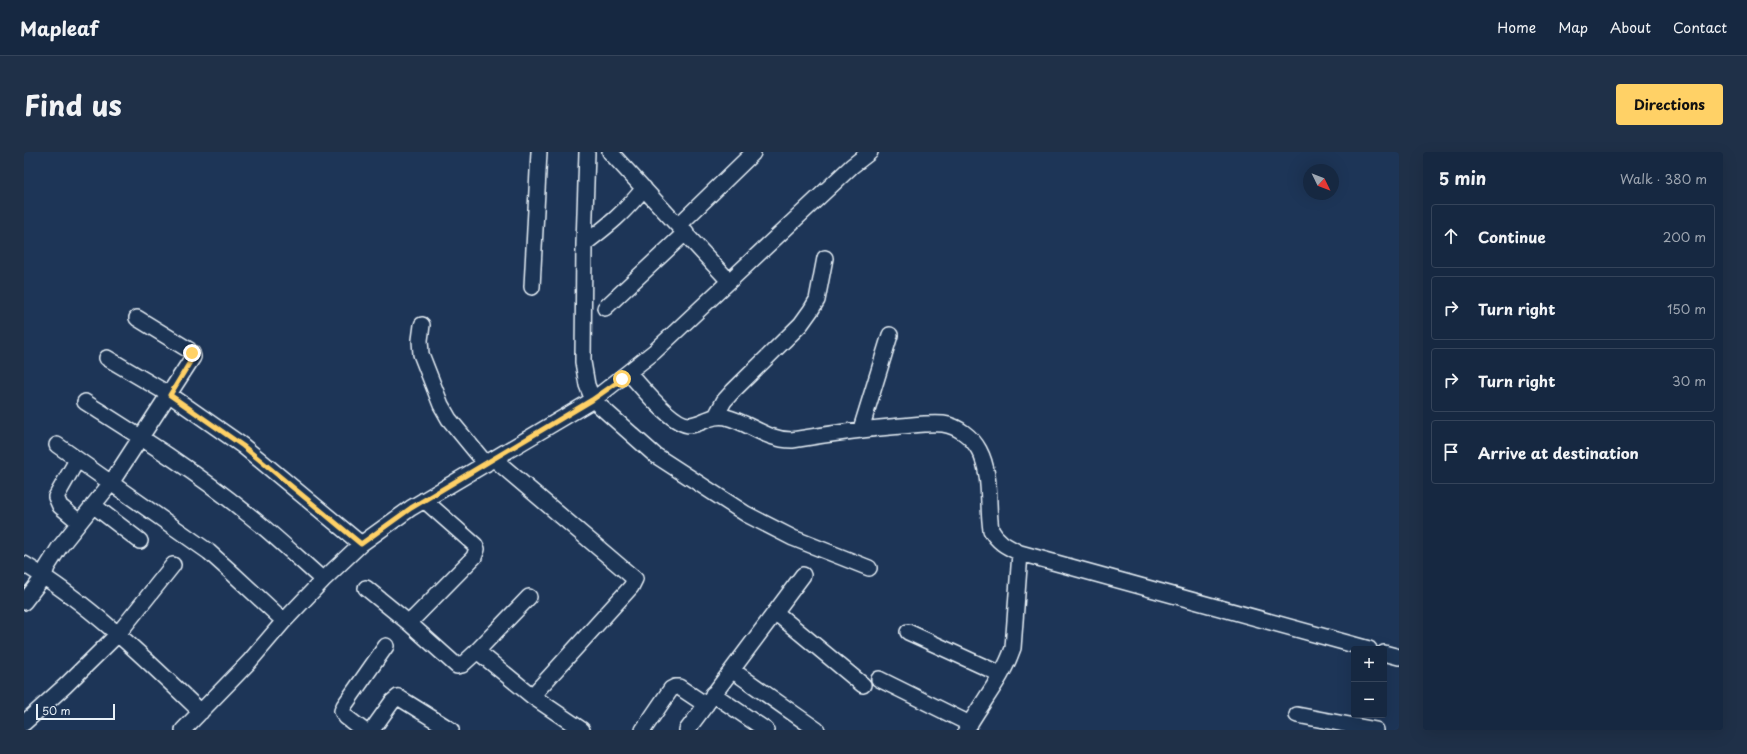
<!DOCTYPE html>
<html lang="en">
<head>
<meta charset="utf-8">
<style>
  body { margin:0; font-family:"Playpen Sans",sans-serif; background:#1f3048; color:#f1f3f6 }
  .controls { position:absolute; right:12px; bottom:12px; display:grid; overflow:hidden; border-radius:4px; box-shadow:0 4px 16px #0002 }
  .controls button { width:36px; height:36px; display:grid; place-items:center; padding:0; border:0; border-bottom:1px solid #35445a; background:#162841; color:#f1f3f6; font:20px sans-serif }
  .compass { position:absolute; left:1279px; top:12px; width:36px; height:36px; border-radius:50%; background:#162841; box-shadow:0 4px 16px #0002; rotate:133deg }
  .scale { position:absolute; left:12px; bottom:10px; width:79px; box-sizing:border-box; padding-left:4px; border:2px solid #e8f1f8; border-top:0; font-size:11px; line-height:14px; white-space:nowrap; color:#e8f1f8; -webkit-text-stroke:3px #1d3557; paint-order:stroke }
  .stop { position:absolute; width:12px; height:12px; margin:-9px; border:3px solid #ffd166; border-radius:50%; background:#fff }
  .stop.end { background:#ffd166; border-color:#fff; box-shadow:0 1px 4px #0008 }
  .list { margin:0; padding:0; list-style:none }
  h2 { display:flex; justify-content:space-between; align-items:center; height:52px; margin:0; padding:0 16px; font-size:17px }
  h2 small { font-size:13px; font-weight:400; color:#9ea6b1 }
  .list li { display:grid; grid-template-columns:26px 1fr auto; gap:12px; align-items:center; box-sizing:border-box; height:64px; margin:0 8px 8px; padding:0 8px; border:1px solid #35445a; border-radius:4px }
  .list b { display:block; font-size:15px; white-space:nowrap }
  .list em { font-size:13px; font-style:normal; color:#9ea6b1 }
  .icon { flex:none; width:22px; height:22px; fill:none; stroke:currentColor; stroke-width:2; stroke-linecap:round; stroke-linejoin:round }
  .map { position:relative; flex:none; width:1375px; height:578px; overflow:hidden; border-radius:4px }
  header { display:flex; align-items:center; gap:24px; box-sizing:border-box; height:56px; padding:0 20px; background:#162841; border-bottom:1px solid #35445a }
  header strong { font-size:19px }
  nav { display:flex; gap:22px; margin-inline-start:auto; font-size:14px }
  .intro { display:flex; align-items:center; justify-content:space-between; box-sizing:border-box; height:96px; padding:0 24px }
  h1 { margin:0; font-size:28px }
  .button { padding:10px 18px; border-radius:4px; background:#ffd166; color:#111; font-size:14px; font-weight:700 }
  main { display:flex; gap:24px; padding:0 24px }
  aside { flex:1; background:#162841; border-radius:4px; box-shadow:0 4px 16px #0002 }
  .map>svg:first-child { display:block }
</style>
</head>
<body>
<header>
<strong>Mapleaf</strong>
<nav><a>Home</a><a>Map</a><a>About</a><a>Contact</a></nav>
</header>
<div class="intro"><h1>Find us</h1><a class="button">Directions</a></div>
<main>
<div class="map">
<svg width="1375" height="578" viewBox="0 0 1375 578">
  <rect width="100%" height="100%" fill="#1d3557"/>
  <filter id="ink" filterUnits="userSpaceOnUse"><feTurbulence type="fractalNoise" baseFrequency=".025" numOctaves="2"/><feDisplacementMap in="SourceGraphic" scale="8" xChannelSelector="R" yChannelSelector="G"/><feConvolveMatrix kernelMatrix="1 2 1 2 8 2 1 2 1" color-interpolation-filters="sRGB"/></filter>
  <g filter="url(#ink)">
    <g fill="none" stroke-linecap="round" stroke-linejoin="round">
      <g stroke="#e8f1f8" stroke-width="18">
        <path id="minor" d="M 563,0 L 560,92 L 559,210 L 563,233 L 569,248 L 631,303 L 722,362 L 769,386 L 845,416
          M 586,0 L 705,129
          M 655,73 L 729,1
          M 560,92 C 585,73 600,61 620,36
          M 508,135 L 515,0
          M 581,156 L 662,80
          M 398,173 L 396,188 L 397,202 L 417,253 L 425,267 L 462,312
          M 83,206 L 146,243 L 219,294 L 337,392
          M 605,221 C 616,233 649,275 667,273 C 680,271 688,262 702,265 C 726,271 742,288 768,288 C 804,282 840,277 877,274 C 890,273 905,271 919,272 C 934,274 948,285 955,298 C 968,322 963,352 967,378 C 974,391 984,395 996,401 L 1345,497
          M 61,250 C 116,285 171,319 221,360 C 248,381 273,405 299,428
          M 692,264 L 700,249 L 709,239 L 777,172 L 787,158 L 793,148 L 801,106
          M 837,277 L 866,183
          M 33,293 L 185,400 L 205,418 L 260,469
          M 470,307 L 611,427 L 607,435 L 508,544
          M 53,308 L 32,345 L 36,354 L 55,370
          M 69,353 L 116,389
          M 0,412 C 66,452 122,507 177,560
          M 342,436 L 385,471 L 433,514 L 438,513 L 452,500 L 458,503 L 508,544 L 558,578
          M 0,450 L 20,424 L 23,415 L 35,396 L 87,331 L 169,205 L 168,201 L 165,198 L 113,166
          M 751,460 L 839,533
          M 385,471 L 450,405 L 453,397 L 451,393 L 400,348
          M 884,480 L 976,522
          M 452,500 L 505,445
          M 1360,501 L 1375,505
          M 708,518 L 793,578
          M 855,527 L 946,572
          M 689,542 L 742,578
          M 1273,563 L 1352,578
          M 0,571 L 41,534 L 94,482 L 149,413
          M 159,578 L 225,510 L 260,469 L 299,428 L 337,392 L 387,356 L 569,248 L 630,200 L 828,14 L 846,0
          M 339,578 L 322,565 L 318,559 L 320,554 L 362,494
          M 348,578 L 368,550 L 374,545 L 427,578
          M 619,578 L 647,537 L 651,535 L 655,535 L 682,553
          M 663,578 L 779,423
          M 942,578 C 957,551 979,526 989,496 L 996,401"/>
      </g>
      <use href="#minor" stroke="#1d3557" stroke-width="15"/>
    </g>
  </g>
  <g fill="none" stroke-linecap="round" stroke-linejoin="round" filter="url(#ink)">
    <path stroke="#ffd166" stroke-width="5" d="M 168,201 L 169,205 L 166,210 L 146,243 L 219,294 L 337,392 L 387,356 L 568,248 L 598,227"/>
  </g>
</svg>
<div class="controls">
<button>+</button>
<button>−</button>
</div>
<svg class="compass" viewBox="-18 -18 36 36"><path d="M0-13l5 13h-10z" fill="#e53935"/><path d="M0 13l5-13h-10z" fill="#9ea6b1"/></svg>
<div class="scale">50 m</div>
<div class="stop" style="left:598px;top:227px"></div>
<div class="stop end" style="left:168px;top:201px"></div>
</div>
<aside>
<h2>5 min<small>Walk · 380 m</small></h2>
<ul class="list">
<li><svg class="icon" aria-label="ahead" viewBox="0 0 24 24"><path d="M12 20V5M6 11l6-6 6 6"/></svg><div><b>Continue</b></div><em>200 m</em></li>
<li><svg class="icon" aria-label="right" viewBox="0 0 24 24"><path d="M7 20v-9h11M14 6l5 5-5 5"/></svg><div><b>Turn right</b></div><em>150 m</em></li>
<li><svg class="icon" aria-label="right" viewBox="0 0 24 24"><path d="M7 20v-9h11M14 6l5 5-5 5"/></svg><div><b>Turn right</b></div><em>30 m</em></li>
<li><svg class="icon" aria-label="arrive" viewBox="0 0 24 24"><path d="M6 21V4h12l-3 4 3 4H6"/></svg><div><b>Arrive at destination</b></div></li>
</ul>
</aside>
</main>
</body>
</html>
